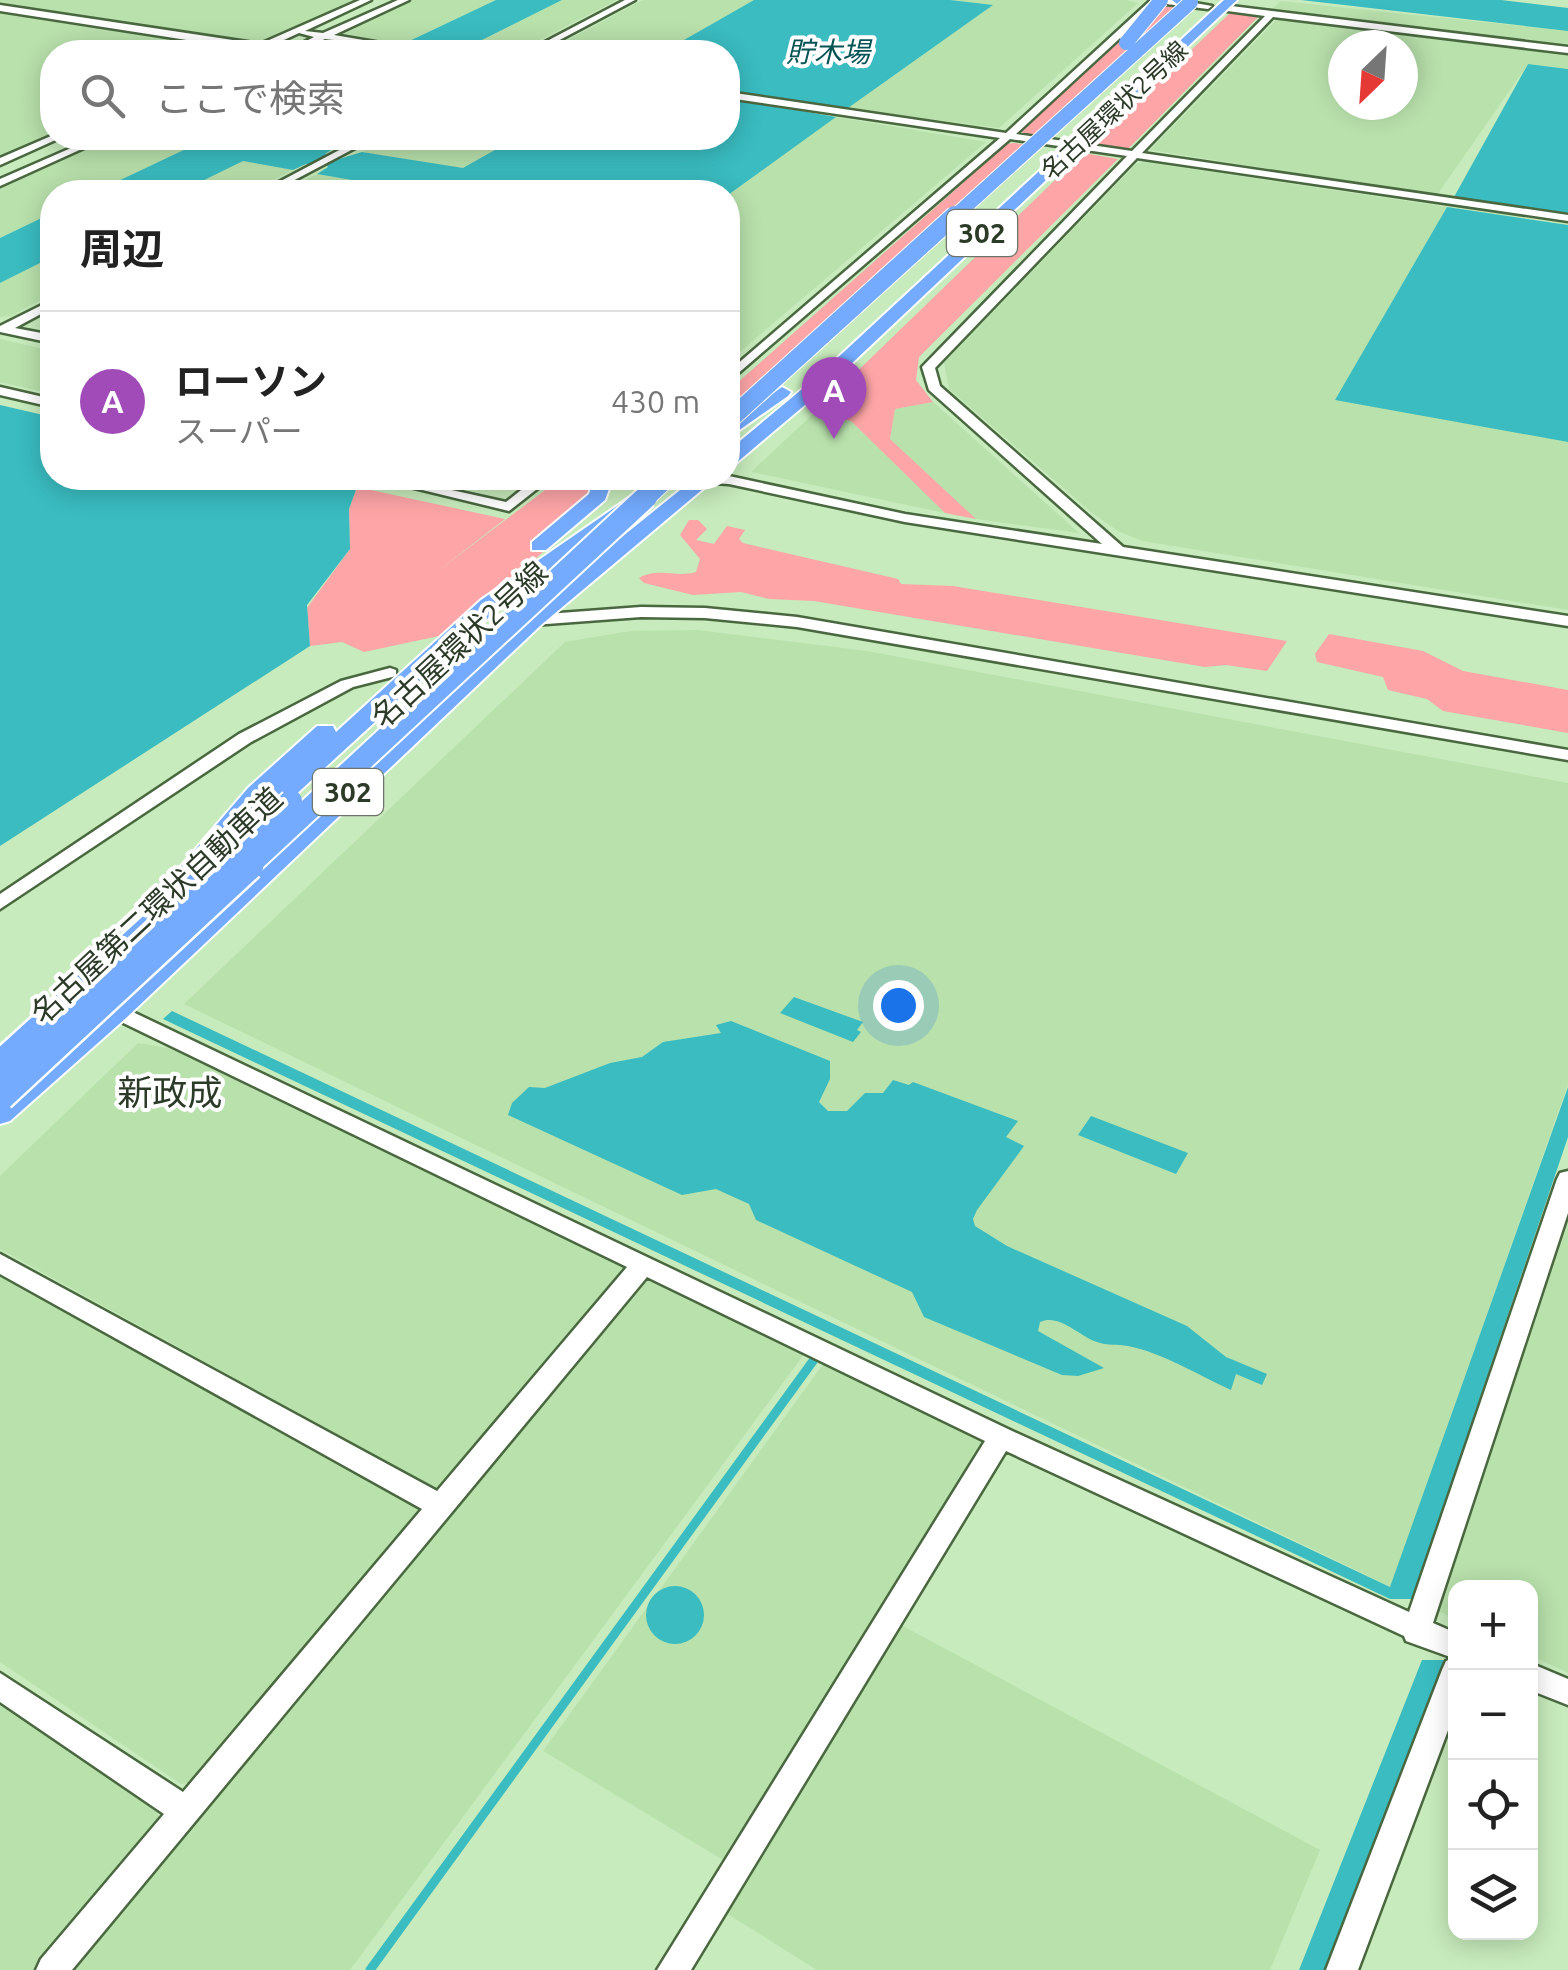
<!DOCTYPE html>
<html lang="ja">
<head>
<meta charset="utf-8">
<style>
  body { margin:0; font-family:Ubuntu,"Noto Sans JP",sans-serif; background:#f2f2f2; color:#222 }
  .controls { position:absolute; right:30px; bottom:30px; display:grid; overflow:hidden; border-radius:20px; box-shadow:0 5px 25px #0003 }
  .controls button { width:90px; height:90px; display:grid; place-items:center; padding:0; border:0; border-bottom:2px solid #e0e0e0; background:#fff; color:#222; font:50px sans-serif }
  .compass { position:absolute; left:1328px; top:30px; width:90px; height:90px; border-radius:50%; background:#fff; box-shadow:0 5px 25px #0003; rotate:205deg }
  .you { position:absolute; left:898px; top:1005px; width:35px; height:35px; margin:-25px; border:8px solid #fff; border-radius:50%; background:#1a73e8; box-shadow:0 0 0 15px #1a73e833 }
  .badge { display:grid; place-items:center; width:65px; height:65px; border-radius:50%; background:#a04bb8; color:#fff; font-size:32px; font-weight:700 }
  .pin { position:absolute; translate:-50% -82px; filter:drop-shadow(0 2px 5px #0008) }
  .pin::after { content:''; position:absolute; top:52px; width:35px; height:30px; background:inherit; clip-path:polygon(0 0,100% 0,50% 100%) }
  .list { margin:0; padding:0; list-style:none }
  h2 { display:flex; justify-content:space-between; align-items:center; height:130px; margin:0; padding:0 40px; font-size:42px }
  h2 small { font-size:32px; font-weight:400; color:#767676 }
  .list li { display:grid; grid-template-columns:65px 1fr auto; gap:30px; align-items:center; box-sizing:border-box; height:180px; padding:0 40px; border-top:2px solid #e0e0e0 }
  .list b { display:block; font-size:38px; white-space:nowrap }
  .list p { margin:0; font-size:32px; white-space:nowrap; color:#767676 }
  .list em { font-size:32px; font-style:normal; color:#767676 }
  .icon { flex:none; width:55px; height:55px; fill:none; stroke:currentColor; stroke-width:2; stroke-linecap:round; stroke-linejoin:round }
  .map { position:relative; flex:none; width:1568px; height:1970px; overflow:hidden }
  .search { position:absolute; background:#fff; box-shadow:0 5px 25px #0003; left:40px; top:40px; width:700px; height:110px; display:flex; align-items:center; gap:25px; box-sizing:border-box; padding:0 35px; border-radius:40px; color:#767676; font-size:38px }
  .panel { position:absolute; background:#fff; box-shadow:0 5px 25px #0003; left:40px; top:180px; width:700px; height:310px; border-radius:40px }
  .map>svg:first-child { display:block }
</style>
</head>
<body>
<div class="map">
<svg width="1568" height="1970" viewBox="0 0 1568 1970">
  <rect width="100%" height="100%" fill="#c7ebbc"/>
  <path fill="#b9e1ac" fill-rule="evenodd" d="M 0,0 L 357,0 L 237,52 L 52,52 L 52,134 L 0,157 Z
    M 412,0 L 496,0 L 403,44 L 340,33 Z
    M 562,0 L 617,0 L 516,52 L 458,52 Z
    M 643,0 L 754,0 L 663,52 L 545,52 Z
    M 950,0 L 1127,0 L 1138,3 L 999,128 L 848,108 L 991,6 Z
    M 1281,1 L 1568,31 L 1568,46 L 1272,9 Z
    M 1276,20 L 1568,53 L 1568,69 L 1528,64 L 1437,195 L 1150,150 ZM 1343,45 L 1403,45 L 1403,105 L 1343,105 Z
    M 836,117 L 986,142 L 728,362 L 728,195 Z
    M 110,138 L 209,138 L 95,192 L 52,192 L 52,213 L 0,238 L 0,188 Z
    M 388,138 L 516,138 L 464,169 L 362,152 Z
    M 243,161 L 293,170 L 249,192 L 181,192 Z
    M 1144,162 L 1447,207 L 1336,399 L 1568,442 L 1568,610 L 1142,541 L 1118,531 L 1091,512 L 949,389 L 944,363 L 1136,164 Z
    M 317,174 L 422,192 L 282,192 Z
    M 52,257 L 52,294 L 11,316 L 0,317 L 0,283 Z
    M 0,339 L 52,351 L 52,394 L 0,382 Z
    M 933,402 L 1079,533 L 976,519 L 890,439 L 895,409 Z
    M 813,414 L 851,421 L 945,513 L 751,472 Z
    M 698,630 L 867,651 L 1568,783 L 1568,1084 L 1391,1587 L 184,1004 L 565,642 L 630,631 Z
    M 138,1043 L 169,1048 L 632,1270 L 441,1492 L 0,1249 L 0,1176 Z
    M 1568,1200 L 1568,1673 L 1531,1655 L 1530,1588 L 1456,1588 L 1455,1619 L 1436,1610 Z
    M 0,1272 L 427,1511 L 196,1782 L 181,1784 L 0,1662 Z
    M 644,1276 L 805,1353 L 350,1970 L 67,1970 Z
    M 824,1363 L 989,1441 L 725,1861 L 543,1751 Z
    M 901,1625 L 1320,1850 L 1270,1970 L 817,1970 L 726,1913 Z
    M 0,1703 L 158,1811 L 159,1832 L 39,1970 L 0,1970 Z"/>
  <path fill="#fda5a7" d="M 1158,5 L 1192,8 L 1049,138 L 1019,132 L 1068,88 L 1085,66 Z
    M 1230,13 L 1259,16 L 1127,150 L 1092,145 Z
    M 1014,143 L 1040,147 L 752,403 L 728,397 L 728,391 L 1007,144 Z
    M 1083,153 L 1118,159 L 919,357 L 916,380 L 933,402 L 895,409 L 890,439 L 976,519 L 945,513 L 851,421 L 813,414 Z
    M 561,478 L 600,478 L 594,506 L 453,633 L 364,652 L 342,642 L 310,646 L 307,608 L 350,549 L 349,509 L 357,487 L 505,519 L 434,574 Z
    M 689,520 L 698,520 L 707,529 L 696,540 L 714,544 L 727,526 L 745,530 L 739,539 L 743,543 L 898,579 L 901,584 L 953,586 L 1287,641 L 1267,671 L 1226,665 L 1205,667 L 814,601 L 769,599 L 741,592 L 693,595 L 644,583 L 639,578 C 659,567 675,578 696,572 L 700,559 L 680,535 Z
    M 1329,634 L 1423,651 L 1463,671 L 1568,690 L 1568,733 L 1443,711 L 1427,699 L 1388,690 L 1383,677 L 1317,662 L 1315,654 Z"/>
  <path fill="#3abcc0" d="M 496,0 L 562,0 L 458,52 L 404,52 L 418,47 L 403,44 Z
    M 754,0 L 950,0 L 993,5 L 848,108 L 747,94 L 734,99 L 836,117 L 728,195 L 422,192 L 317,174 L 328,167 L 326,164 L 306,164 L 293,170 L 243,161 L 180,192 L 95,192 L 209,138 L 290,138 L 336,147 L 325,154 L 339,159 L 362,152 L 463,168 L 516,138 L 728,138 L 728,52 L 663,52 Z
    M 1301,0 L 1501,0 L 1568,8 L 1568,31 Z
    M 1528,64 L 1568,69 L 1568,213 L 1454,197 Z
    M 1447,207 L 1568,225 L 1568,442 L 1335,400 Z
    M 52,213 L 52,257 L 0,283 L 0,238 Z
    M 0,405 L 52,417 L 52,425 L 46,428 L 52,440 L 52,478 L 314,478 L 357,487 L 349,509 L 350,549 L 307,605 L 310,646 L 0,846 Z
    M 794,997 L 863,1022 L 857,1030 L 861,1032 L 853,1042 L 780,1013 Z
    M 172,1011 L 1390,1587 L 1568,1087 L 1568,1137 L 1412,1599 L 1390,1599 L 163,1019 Z
    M 731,1021 L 830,1061 L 830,1079 L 819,1102 L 828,1111 L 847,1111 L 865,1093 L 883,1093 L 893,1080 L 909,1085 L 913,1082 L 1018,1121 L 1006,1137 L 1024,1146 L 977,1210 L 973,1219 L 975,1226 L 1007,1246 L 1187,1326 L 1226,1357 L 1267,1374 L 1262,1385 L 1236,1374 L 1231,1390 C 1198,1375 1163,1353 1128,1346 C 1117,1344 1108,1346 1097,1342 C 1079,1336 1059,1313 1040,1322 L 1038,1331 L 1104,1368 L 1078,1376 L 1062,1375 L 924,1317 L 912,1292 L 756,1220 L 749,1204 L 716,1189 L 682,1195 L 508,1115 L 512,1103 L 529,1087 L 545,1088 L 610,1063 L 642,1057 L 663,1042 L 721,1033 L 716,1025 Z
    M 1091,1116 L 1188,1153 L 1176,1174 L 1078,1135 Z
    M646 1615a29 29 0 1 1 58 0a29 29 0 1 1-58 0Z
    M 1422,1660 L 1444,1660 L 1324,1970 L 1299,1970 Z"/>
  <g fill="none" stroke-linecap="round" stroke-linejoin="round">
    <path stroke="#3abcc0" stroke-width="9" d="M 370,1970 L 813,1361"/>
    <g stroke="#4a6840" stroke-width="5">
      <path id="minor" d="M 360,0 L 371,0 L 305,31 L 323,33 L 398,0 L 409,0 L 334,35 L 434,52 L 325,39 L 295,52 L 285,52 L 314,37 L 299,33 L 271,46 L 273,50 L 258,51 L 0,11 L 0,5 L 260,44 Z
        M 625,0 L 635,0 L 537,52 L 526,52 Z
        M 1151,0 L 1178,0 L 1212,6 L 1208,9 L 1158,3 L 1016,134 L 1132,151 L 1265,16 L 1220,10 L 1223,5 L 1568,47 L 1568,53 L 1273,17 L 1142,153 L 1568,215 L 1568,221 L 1137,158 L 935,368 L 940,386 L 1123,547 L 1568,616 L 1568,626 L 905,522 L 729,484 L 698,482 L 691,478 L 729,476 L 905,514 L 1102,544 L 929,390 L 922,367 L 1127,156 L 1010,139 L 728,382 L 728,372 L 1000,138 L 728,98 L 728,92 L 1006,133 Z
        M 51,136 L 60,138 L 0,165 L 0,158 Z
        M 94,138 L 106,138 L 0,186 L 0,179 Z
        M 362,138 L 374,138 L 272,192 L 260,192 Z
        M 52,300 L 52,308 L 15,328 L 52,335 L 52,343 L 0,332 L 0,326 Z
        M 0,387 L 52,399 L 52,407 L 0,395 Z
        M 373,478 L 397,478 L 506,502 L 536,478 L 551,478 L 509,511 Z
        M 641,607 L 705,608 L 797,617 L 1568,750 L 1568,760 L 797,627 L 705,618 L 641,617 L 533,625 L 525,620 L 533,615 Z
        M 390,668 L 396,670 L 396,676 L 353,687 L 251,742 L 0,909 L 0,894 L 239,734 L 341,681 Z
        M 116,1004 L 1010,1430 L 1409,1612 L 1557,1179 L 1560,1173 L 1568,1171 L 1568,1213 L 1433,1623 L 1456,1633 L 1456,1709 L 1358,1970 L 1326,1970 L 1442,1670 L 1446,1661 L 1453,1658 L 1406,1641 L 1404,1636 L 1006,1451 L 691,1970 L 657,1970 L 985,1441 L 647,1277 L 72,1970 L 36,1970 L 41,1959 L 164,1814 L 0,1702 L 0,1673 L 183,1792 L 422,1509 L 0,1274 L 0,1254 L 437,1491 L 627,1267 L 109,1016 L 106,1011 L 109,1006 Z
        M 1530,1663 L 1568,1679 L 1568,1705 L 1530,1690 Z"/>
    </g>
    <g stroke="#fff" stroke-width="4">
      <path id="highway" d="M 1172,0 L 1184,0 L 1177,4 Z
        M 1224,0 L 1237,0 L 831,383 L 735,464 L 728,466 L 728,451 L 819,375 Z
        M 782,387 L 791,392 L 788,396 L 728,438 L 728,424 Z
        M 594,478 L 613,478 L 605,500 L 546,550 L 532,550 L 532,542 L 589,494 Z
        M 695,478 L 716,478 L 541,625 L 126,1018 L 10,1121 L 0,1124 L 0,1097 L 106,1004 L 525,615 Z
        M 630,497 L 637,499 L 637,507 L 497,610 L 267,821 L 258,823 L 248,819 L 181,899 L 163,899 L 159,893 L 163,887 L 248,788 L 317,726 L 333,726 L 336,732 L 481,600 Z"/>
    </g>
    <use href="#minor" fill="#fff" fill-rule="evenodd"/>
    <use href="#highway" fill="#74abfe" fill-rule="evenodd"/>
    <g stroke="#fff" stroke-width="16" stroke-linecap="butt">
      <path id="highway-bridge-far3" d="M 1126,43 L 1161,0
        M 953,218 L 1191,2"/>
    </g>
    <g stroke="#fff" stroke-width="20" stroke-linecap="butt">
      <path id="highway-bridge-far2" d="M 728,421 L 955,215
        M 644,500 L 667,478"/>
    </g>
    <g stroke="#fff" stroke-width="26" stroke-linecap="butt">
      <path id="highway-bridge-far1" d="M 218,867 L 291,801
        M 247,867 L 646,497"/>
    </g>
    <g stroke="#fff" stroke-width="34" stroke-linecap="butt">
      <path id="highway-bridge" d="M 0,1066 L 221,865
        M 0,1096 L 249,865"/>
    </g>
    <use href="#highway-bridge-far3" stroke="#74abfe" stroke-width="14"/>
    <use href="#highway-bridge-far2" stroke="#74abfe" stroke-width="18"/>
    <use href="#highway-bridge-far1" stroke="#74abfe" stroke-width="22"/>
    <use href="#highway-bridge" stroke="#74abfe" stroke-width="29"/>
  </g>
  <g text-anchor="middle" stroke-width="8" stroke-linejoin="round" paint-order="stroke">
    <g font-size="25" fill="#2c3a28" stroke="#fff">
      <text transform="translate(1114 110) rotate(-43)" y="9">名古屋環状2号線</text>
    </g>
    <g font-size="28" font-style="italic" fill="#035254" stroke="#fff">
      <text x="828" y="62">貯木場</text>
    </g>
    <g fill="#fff" stroke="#6b7568" stroke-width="2.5">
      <rect x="947" y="210" width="70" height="46" rx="8"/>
      <rect x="313" y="769" width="70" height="46" rx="8"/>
    </g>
    <g font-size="28" font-weight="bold" fill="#2c3a28">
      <text x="982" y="243">302</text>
      <text x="348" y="802">302</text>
    </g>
    <g font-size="30" fill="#2c3a28" stroke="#fff">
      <text transform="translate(460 645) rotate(-43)" y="10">名古屋環状2号線</text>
      <text transform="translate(157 906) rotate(-43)" y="10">名古屋第二環状自動車道</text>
    </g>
    <g font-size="35" fill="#2c3a28" stroke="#fff">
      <text x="170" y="1105">新政成</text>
    </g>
  </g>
</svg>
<div class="controls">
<button>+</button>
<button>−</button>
<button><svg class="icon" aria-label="locate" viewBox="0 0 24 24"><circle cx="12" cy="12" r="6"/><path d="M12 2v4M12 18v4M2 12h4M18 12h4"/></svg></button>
<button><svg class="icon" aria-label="layers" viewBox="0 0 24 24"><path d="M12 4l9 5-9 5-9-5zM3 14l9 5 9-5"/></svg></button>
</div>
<svg class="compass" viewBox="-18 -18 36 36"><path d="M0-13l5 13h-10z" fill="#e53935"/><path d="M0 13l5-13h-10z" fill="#767676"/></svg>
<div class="you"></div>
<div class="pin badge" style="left:834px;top:439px">A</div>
<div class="search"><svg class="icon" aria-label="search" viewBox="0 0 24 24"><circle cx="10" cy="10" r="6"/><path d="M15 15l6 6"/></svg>ここで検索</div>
<section class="panel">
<h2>周辺<small></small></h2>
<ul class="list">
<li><span class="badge">A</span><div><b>ローソン</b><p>スーパー</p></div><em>430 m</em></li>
</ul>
</section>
</div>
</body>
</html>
